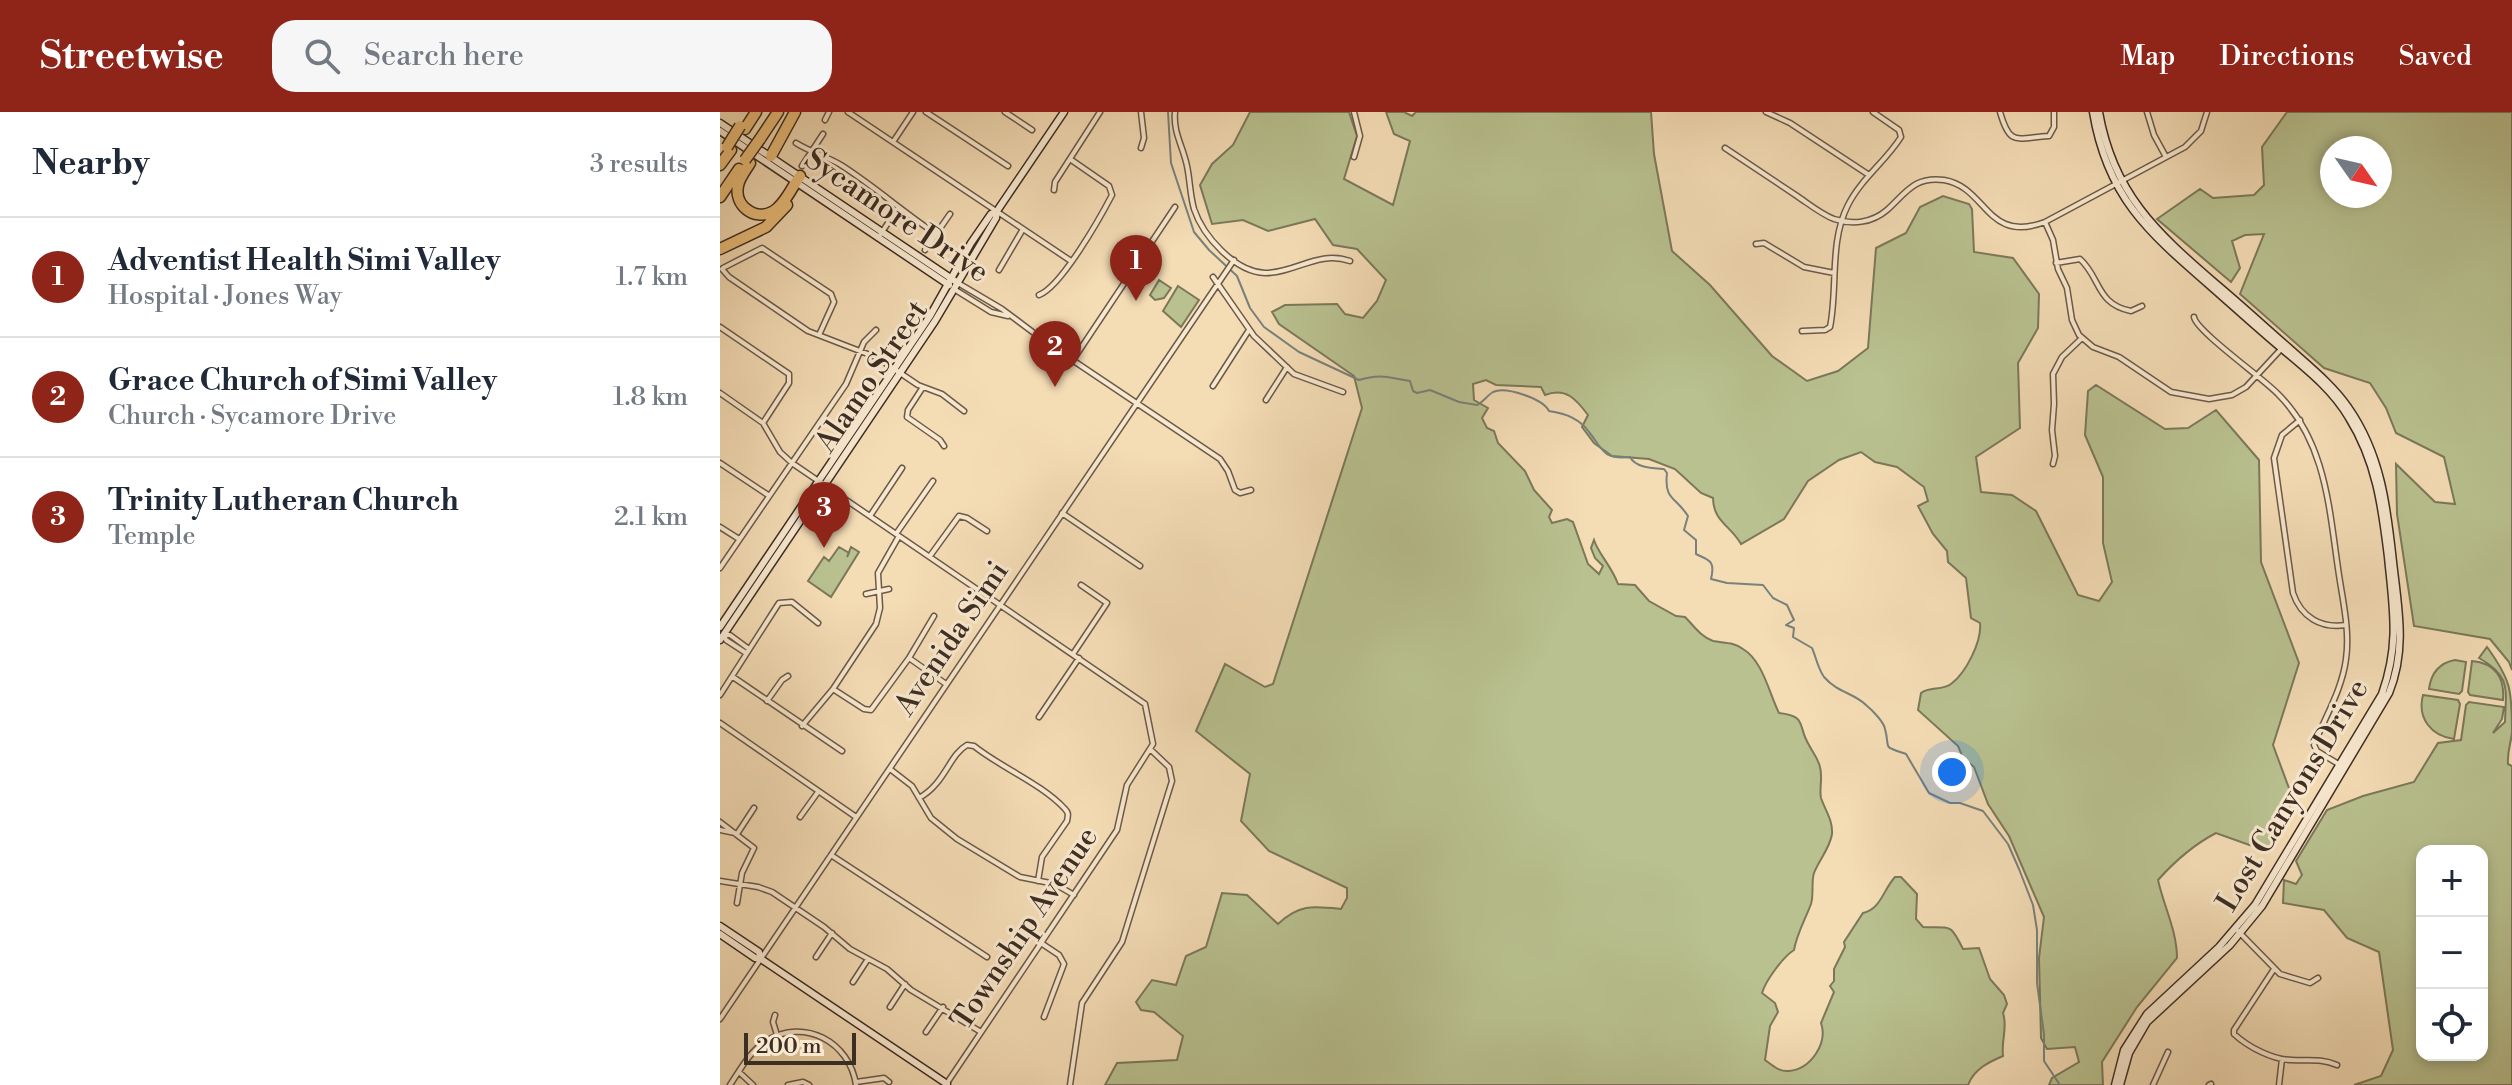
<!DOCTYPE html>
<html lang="en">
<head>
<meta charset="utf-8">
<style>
  body { margin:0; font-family:"Libre Bodoni",serif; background:#f6f6f7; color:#1f2937 }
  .controls { position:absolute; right:24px; bottom:24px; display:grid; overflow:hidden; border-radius:16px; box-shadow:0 4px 12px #0003 }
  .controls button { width:72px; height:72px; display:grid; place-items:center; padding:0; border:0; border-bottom:2px solid #e0e1e3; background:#fff; color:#1f2937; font:40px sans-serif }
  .compass { position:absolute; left:1600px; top:24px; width:72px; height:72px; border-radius:50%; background:#fff; box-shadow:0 4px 12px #0003; rotate:124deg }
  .scale { position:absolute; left:24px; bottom:20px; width:112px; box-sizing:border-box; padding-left:8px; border:4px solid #3d2e24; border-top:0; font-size:22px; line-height:28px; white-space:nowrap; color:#3d2e24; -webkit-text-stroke:6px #f8e8cf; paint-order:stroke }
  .you { position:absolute; left:1232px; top:660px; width:28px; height:28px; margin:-20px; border:6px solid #fff; border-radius:50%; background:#1a73e8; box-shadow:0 0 0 12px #1a73e833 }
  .badge { display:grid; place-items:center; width:52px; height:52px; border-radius:50%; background:#8f2418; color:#fff; font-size:26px; font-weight:700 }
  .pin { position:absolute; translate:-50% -66px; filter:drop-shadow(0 2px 4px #0008) }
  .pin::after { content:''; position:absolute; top:42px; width:28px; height:24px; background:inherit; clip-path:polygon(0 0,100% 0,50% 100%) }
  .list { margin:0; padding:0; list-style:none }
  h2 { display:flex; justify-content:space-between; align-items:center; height:104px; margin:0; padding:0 32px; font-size:34px }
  h2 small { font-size:26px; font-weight:400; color:#747a83 }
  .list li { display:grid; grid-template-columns:52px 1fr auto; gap:24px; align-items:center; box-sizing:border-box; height:120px; padding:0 32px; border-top:2px solid #e0e1e3 }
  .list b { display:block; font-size:30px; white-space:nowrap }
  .list p { margin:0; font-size:26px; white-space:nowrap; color:#747a83 }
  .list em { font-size:26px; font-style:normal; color:#747a83 }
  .icon { flex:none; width:44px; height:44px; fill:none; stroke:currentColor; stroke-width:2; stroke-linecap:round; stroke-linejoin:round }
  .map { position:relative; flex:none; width:1792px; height:973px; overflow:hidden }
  header { display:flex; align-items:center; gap:48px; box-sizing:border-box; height:112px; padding:0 40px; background:#8f2418; color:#fff }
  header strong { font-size:38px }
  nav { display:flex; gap:44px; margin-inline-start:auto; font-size:28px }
  .search { width:560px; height:72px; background:#f6f6f7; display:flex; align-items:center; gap:20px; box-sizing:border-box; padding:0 28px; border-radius:24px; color:#747a83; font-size:30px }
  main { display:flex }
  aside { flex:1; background:#fff }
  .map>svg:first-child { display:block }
</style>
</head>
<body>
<header>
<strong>Streetwise</strong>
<div class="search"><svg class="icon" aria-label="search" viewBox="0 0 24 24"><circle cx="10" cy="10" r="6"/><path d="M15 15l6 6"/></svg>Search here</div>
<nav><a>Map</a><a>Directions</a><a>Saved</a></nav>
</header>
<main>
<aside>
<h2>Nearby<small>3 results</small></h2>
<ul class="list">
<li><span class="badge">1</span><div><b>Adventist Health Simi Valley</b><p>Hospital · Jones Way</p></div><em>1.7 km</em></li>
<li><span class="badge">2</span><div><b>Grace Church of Simi Valley</b><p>Church · Sycamore Drive</p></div><em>1.8 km</em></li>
<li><span class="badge">3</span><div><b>Trinity Lutheran Church</b><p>Temple</p></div><em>2.1 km</em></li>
</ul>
</aside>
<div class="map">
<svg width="1792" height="973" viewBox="0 0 1792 973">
  <rect width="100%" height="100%" fill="#f4dcb5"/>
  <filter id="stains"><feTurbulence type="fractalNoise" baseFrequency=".0025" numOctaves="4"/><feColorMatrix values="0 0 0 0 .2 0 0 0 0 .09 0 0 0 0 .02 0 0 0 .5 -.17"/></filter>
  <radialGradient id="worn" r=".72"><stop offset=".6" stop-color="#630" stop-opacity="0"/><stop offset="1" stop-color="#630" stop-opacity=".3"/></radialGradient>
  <path fill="#b9c190" stroke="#7b785a" stroke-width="2" fill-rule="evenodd" d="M 530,0 L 629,0 L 637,24 L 624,67 L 673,93 L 690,29 L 674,22 L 666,0 L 684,0 L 692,4 L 696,0 L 931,0 L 934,42 L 952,139 L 990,173 L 1052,244 L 1087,269 L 1118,259 L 1148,236 L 1156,136 L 1186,121 L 1200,95 L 1223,84 L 1249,92 L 1252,97 L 1254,140 L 1293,146 L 1319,182 L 1318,216 L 1298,251 L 1300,316 L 1256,345 L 1261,380 L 1292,383 L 1316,399 L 1358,483 L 1379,489 L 1392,470 L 1383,431 L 1383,365 L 1365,323 L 1368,279 L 1376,273 L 1445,317 L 1468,316 L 1496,298 L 1539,348 L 1541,450 L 1579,551 L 1553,633 L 1573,687 L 1549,740 L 1496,721 C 1473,733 1455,749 1438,768 C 1444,795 1457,819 1457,846 L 1417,895 L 1382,950 L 1383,973 L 1329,973 L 1332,966 L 1359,950 L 1355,935 L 1327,937 L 1321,926 L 1319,846 L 1324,805 L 1289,724 L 1268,692 L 1254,655 L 1243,646 L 1238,634 L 1198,598 L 1201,581 C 1210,574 1221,579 1231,572 C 1246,561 1262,529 1260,511 L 1251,506 L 1246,466 L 1228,450 L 1227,439 L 1213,422 L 1198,394 L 1208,389 L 1204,375 L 1177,355 L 1155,350 L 1141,340 L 1119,348 L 1088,369 L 1064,407 L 1021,432 C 1011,414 993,409 993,386 L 981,381 L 955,357 L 929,347 L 892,344 L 874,331 L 862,315 L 868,303 C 856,287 846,275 825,283 L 821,275 L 776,273 L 766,268 L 753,272 L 754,288 L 768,296 L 762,306 L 767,316 L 774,319 L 778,331 L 805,359 L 814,378 L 832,398 L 829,405 L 832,411 L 847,407 L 853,410 L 868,452 L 879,462 L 883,454 L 875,446 L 871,436 L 874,428 C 879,443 891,453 898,472 L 915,473 L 929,489 L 956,504 L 965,505 C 974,514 981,525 993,529 C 1004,531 1014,530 1023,537 C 1043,549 1049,581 1059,601 C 1088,604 1077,614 1089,633 C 1093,641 1098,646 1100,655 C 1103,665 1099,677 1101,686 C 1105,698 1113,708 1112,722 C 1110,736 1099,748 1094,761 C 1091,770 1094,782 1091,792 C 1085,808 1077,821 1074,838 C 1063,845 1046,868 1042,881 L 1055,891 L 1058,900 L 1050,914 L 1045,948 C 1052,953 1059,960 1069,959 C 1091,957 1108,931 1101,911 L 1114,880 L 1110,874 L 1114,869 L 1114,857 L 1125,835 L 1124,830 L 1143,801 C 1161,797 1163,778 1175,765 L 1181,765 L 1197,782 L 1196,807 L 1203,815 C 1232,816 1230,811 1243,837 L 1259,836 L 1270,867 L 1284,883 L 1287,892 L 1283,901 C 1288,915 1281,928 1283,944 C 1269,950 1254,957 1248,973 L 385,973 L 397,951 L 457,948 L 463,924 L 434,900 L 421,898 L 416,890 L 432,868 L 456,873 L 466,844 L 486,835 L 502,781 L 527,783 L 558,812 C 579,792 593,794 621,797 L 627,786 L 627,776 L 549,739 L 521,709 L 530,662 L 476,619 L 505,552 L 545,575 L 553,572 L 642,296 L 634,264 L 559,212 L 552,200 L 565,193 L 617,192 L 625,202 L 643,206 L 657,189 L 666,168 L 637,137 L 613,133 L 595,107 L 548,119 L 523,108 L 492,112 L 480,73 L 492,52 L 513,33 Z
    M 1567,0 L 1792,0 L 1792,558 L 1789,550 L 1770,527 L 1694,514 L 1677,402 L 1676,352 L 1715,390 L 1735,392 L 1724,345 L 1676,321 L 1666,296 L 1650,271 L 1604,256 L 1520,182 L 1544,122 L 1525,123 L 1512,129 L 1520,156 L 1511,170 L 1437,107 L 1480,77 L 1493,86 L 1534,83 L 1544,73 L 1542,35 ZM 1612,36 L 1660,36 L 1660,84 L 1612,84 Z
    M 439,168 L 451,176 L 444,186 L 435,188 L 430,183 Z
    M 458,174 L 479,188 L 461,215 L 443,199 Z
    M 119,435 L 129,441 L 127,445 L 131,435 L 139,440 L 111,485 L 88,469 L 104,445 L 109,449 Z
    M 1767,535 C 1791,568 1792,578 1792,620 C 1791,632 1787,639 1788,652 L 1792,654 L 1792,973 L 1634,973 L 1661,964 L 1673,938 L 1659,840 L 1627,826 L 1604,798 L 1563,791 L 1564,768 L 1576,772 L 1582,763 L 1576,749 L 1607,698 L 1643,684 L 1694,670 L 1718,631 L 1741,628 L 1746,593 L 1749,590 L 1784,595 L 1782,607 L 1773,621 L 1785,610 C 1786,576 1791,564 1759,546 ZM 1702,739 L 1762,739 L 1762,943 L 1702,943 Z
    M 1735,548 L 1746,550 L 1742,579 L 1739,582 L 1709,577 C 1711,561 1719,551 1735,548 Z
    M 1752,549 C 1775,551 1785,566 1783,588 L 1750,583 L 1748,580 Z
    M 1703,583 L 1738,588 L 1740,592 L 1734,627 C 1711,624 1697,606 1703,583 Z"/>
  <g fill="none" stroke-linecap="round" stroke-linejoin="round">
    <path stroke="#78817d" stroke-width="2" d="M 448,0 L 451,51 L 474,120 L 489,138 L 517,164 L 530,196 L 544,215 L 579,240 L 639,268 C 662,261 669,266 690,269 L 693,279 L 697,281 L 710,278 L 739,290 L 757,293 C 763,290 768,283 773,280 C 786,274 823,287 829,299 C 844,301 860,307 869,320 C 883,337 882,348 910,345 C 916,356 932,356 944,357 L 947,361 C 944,388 955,384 968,404 L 964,418 L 976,428 L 976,442 C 987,448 996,447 991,467 L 1007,471 L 1043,473 L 1053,486 L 1067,493 L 1074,508 L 1066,513 L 1074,516 L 1073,525 L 1092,536 C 1096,545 1098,557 1104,565 C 1118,581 1134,581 1146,593 C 1152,598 1164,610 1165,617 C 1171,638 1160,633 1186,642 L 1209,681 L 1230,691 L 1240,691 L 1263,699 L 1288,732 L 1299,757 L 1313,793 L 1317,818 L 1317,871 L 1324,922 L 1324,949 L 1340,973"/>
    <g stroke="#6b5a48" stroke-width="7">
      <path id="street" d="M 128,0 L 351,149
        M 206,0 L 288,54
        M 285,0 L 312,18
        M 455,0 C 453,21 463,34 467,54 C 470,68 470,83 474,97 C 483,124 515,160 545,161 C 576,161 598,138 630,149
        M 634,0 L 640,24 L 634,45
        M 1046,0 L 1070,11 L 1149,63
        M 1280,0 C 1290,35 1296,26 1329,24 L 1334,15 L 1334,0
        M 1427,0 L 1434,23 L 1446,45
        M 105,8 L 109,0
        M 173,30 L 193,0
        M 76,31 C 90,40 106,44 121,53 C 154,74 183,100 216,122
        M 421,36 L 424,26 L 421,0
        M 1005,36 C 1029,52 1053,68 1077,84 C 1089,92 1101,102 1114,107 C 1132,113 1152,111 1167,98 C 1186,81 1194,64 1224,68 C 1267,75 1266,132 1325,110 L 1465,35 L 1481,19 L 1487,0
        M 82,54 L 103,22
        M 334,78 L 335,70 L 380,0
        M 1325,110 L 1333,128 L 1338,157 L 1347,176 L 1352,208 L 1359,223 L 1373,235 L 1399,245 L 1451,280 L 1489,287 L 1512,283 L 1526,275 L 1563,235
        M 158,126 L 178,96
        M 1036,132 L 1044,131 L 1084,155 L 1114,161
        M 205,138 L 230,102
        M 1336,151 L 1360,147 C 1381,166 1376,192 1411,199 L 1422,194
        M 3,156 L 42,136 L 111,182 L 114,190 L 99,223
        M 2,157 L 9,165 L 88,219 L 158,246 L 198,273 L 222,282 L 244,299
        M 279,158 L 303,117
        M 493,165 L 534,224 L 574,262 L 623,280
        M 238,171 L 282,197 L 330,233 L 500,347 L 508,359 L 515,378 L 520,381 L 531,378
        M 234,177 L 271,200 L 288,204
        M 319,183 C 341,175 380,106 392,83 L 389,74 L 350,47
        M 1474,205 C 1476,219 1543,266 1558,282 C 1607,331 1609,398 1619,463 C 1623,490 1630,519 1626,547 C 1622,578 1605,605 1594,633 L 1597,639 L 1620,653
        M 0,215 L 69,262 L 69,271 L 43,311
        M 1082,219 L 1105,218 L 1110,215 C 1118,176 1109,130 1128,93 C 1141,67 1166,49 1181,25 L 1179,18 L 1153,0
        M 353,248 L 455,95
        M 493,274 L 529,218
        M 203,275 L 188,298 L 187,305 L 220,328 L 224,334
        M 0,281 L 43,311 L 60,340 L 72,351 L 425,592 L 433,632 L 407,673 L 397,718 L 227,971
        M 546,288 L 567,255
        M 1580,308 L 1562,323 L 1554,346 L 1573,481 C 1581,505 1601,517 1626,513
        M 0,351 L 48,383
        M 1333,352 L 1335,344 L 1332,318 L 1334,292 L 1333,262 L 1342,245 L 1362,226
        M 342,401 L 420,454
        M 150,404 L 182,356
        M 0,415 L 19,427
        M 176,422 L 213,369
        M 210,444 L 239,404 L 247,406 L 267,419
        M 0,456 L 126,272 L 144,230 L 156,218
        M 146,482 L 169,477
        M 4,523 L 6,528 L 26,541
        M 4,523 L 10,523 L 29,537
        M 353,542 L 387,491 L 361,473
        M 189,546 L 226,572
        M 13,565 L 122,639
        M 113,577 L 144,597 L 151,598 L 189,546 L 214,504
        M 0,583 L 59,491 L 72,490 L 98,511
        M 47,589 L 62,568 L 68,564
        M 319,605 L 359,546
        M 0,611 L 136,705
        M 82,614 L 113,577 L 156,512 L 160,496 L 158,461 L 179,424
        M 170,657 L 192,674 L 211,706 L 237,727 L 300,765 L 335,772 L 354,783
        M 199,686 C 225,672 229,643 247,633 L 254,634 C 280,655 322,672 345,697 C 349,701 348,703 347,709 L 322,745 L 318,769
        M 80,705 L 98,680
        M 0,710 L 34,736 L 22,761 L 17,791
        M 0,718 L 15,721
        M 17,722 L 34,696
        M 111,743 L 267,845
        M 0,769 L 38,775 L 52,780 L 104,815 L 130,837 L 167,857 L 191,878 L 261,920
        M 1518,819 L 1560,862 L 1590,871 L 1598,866
        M 321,831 L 339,843 L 344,852 L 324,905
        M 96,845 L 112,821
        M 1554,857 L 1514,918 L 1514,922 C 1528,935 1553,948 1572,948 C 1589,949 1601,946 1617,953
        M 133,870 L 148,847
        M 170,895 L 185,872
        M 55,903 L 53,910 L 57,923
        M 0,907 L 514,148
        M 206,920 L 223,895
        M 19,960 L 33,973
        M 136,970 L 164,966 L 169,970
        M 10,973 C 20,958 30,939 46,929 C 84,905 130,930 136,973
        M 68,973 L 83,970 L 89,973
        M 350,973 L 362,891 L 402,830 L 452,669 L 449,655 L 430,637
        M 1433,973 L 1448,940
        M 1489,973 L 1491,972
        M 1559,973 L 1562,947"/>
    </g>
    <g stroke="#3d2e24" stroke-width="9">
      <path id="secondary" d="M 1373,0 C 1387,84 1427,119 1488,172 C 1512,193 1536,215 1561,236 C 1586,257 1612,277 1629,306 C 1656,349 1662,395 1668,445 C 1673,497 1680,531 1662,582 L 1535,793 L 1499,835 L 1427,902 L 1404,938 L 1395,973
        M 1379,0 C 1393,81 1436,120 1495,171 C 1520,192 1544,214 1568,235 C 1589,254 1612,272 1628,295 C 1661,342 1667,394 1673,450 C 1678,495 1687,537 1669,581 L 1542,794 L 1510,833 L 1427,910 L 1409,941 L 1400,973
        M 0,11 L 235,169
        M 0,19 L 229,173
        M 0,515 L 210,204 L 251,131 L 271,102 L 277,99
        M 0,528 L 215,209 L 276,106 L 277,99 L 344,0
        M 0,814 L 39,840 L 41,847
        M 0,822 L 35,846 L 41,847 L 227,972"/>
    </g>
    <g stroke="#3d2e24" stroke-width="13">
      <path id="highway" d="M 25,17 L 36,0
        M 40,27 L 58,0
        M 51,44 L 75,0
        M 30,51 C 26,58 19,66 18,74 C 14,93 34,109 52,100 C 64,94 72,75 80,64
        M 0,53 L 11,38
        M 0,85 L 19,57
        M 0,137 L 46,115 L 67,93"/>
    </g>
    <use href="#street" stroke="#f8e8cf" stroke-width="4"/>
    <use href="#secondary" stroke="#f8e8cf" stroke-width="6"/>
    <use href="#highway" stroke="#eabe7a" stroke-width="10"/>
    <g stroke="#3d2e24" stroke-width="13" stroke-linecap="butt">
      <path id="highway-bridge" d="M 7,35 L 20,14
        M 25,48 L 40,27"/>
    </g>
    <use href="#highway-bridge" stroke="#eabe7a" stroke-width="10"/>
  </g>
  <g text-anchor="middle" stroke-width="6" stroke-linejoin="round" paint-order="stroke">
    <g font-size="30" fill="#3d2e24" stroke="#f8e8cf">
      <text transform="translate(177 103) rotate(34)" y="10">Sycamore Drive</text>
      <text transform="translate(151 264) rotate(-56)" y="10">Alamo Street</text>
      <text transform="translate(231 526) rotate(-56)" y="10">Avenida Simi</text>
      <text transform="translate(1572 683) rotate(-59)" y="10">Lost Canyons Drive</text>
      <text transform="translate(304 816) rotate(-56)" y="10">Township Avenue</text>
    </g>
  </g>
  <rect width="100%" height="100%" filter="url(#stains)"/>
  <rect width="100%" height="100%" fill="url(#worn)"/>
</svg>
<div class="controls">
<button>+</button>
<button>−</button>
<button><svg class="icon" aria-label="locate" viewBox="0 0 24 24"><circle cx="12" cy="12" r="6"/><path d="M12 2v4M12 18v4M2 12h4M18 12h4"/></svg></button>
</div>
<svg class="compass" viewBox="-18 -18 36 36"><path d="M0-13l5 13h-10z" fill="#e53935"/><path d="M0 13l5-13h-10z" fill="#747a83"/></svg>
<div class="scale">200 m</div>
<div class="you"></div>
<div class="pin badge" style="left:416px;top:189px">1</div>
<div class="pin badge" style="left:335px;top:275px">2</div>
<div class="pin badge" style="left:104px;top:436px">3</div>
</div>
</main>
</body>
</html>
